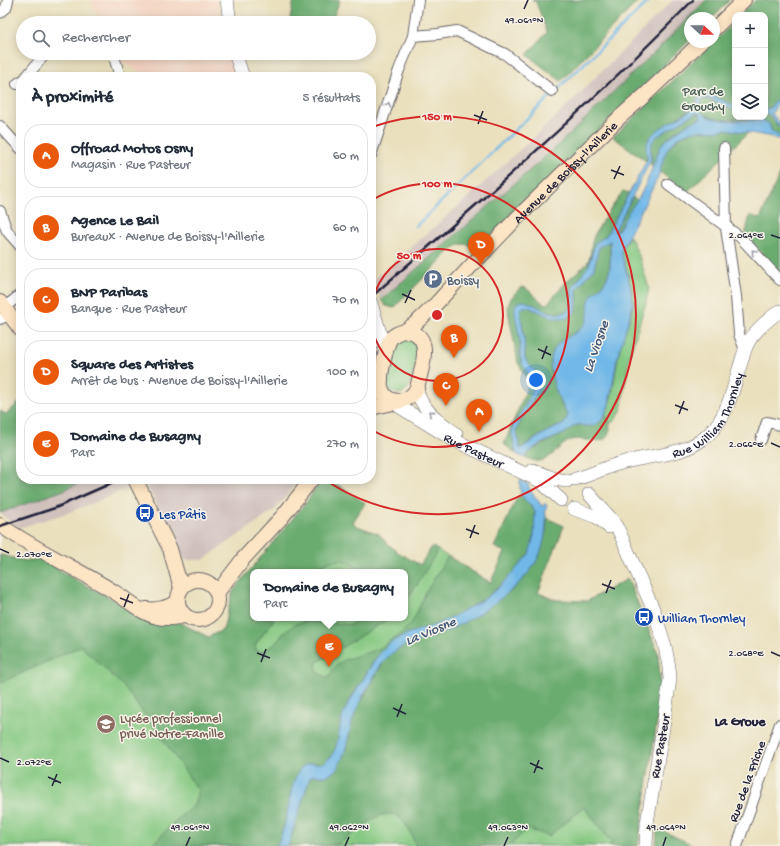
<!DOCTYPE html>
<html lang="fr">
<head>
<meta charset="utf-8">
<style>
  body { margin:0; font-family:"Gochi Hand",sans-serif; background:#f6f6f7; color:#1f2937 }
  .controls { position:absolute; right:12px; top:12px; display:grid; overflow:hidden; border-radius:8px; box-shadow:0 2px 10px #0003 }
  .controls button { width:36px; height:36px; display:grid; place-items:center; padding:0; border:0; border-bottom:1px solid #e0e1e3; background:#fff; color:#1f2937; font:20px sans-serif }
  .compass { position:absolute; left:684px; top:12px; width:36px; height:36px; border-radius:50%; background:#fff; box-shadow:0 2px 10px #0003; rotate:112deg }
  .you { position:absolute; left:536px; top:380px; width:14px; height:14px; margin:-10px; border:3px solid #fff; border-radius:50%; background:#1a73e8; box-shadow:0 0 0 6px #1a73e833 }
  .badge { display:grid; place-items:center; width:26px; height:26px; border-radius:50%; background:#ea580c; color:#fff; font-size:13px; font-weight:700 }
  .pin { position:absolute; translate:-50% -33px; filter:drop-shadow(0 1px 2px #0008) }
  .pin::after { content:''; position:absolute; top:21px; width:14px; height:12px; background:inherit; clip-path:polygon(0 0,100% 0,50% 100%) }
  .popup { position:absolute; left:250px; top:569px; width:158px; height:52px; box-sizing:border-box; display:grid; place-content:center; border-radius:8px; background:#fff; filter:drop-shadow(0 1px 3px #0005); font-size:13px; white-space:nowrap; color:#747a83 }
  .popup b { font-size:15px; color:#1f2937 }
  .popup::after { content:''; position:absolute; left:50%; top:100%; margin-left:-8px; border:8px solid transparent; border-top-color:#fff }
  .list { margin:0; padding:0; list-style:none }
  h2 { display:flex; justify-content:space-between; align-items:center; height:52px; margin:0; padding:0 16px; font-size:17px }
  h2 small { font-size:13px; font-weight:400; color:#747a83 }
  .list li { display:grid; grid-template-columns:26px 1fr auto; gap:12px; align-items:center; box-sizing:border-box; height:64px; margin:0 8px 8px; padding:0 8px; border:1px solid #e0e1e3; border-radius:16px }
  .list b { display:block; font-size:15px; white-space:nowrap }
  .list p { margin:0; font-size:13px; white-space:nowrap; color:#747a83 }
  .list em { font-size:13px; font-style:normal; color:#747a83 }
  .icon { flex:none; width:22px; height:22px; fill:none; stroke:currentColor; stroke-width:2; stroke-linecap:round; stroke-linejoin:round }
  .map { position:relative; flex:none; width:780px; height:846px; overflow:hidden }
  .search { position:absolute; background:#fff; box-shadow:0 2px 10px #0003; left:16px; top:16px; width:360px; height:44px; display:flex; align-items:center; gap:10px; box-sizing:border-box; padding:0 14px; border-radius:22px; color:#747a83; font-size:15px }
  .panel { position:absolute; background:#fff; box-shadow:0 2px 10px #0003; left:16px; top:72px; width:360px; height:412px; border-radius:16px }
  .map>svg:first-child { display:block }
</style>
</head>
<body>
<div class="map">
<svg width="780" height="846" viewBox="0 0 780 846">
  <rect width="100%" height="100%" fill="#f7f3e8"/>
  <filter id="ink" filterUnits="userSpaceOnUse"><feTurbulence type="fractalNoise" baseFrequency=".025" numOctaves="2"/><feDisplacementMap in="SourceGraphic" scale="8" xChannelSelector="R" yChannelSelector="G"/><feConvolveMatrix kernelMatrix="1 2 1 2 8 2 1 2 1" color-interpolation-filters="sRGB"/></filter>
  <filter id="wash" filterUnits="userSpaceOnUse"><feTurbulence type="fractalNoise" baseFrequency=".012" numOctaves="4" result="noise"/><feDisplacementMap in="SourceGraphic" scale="16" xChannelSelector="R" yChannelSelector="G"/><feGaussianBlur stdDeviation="0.9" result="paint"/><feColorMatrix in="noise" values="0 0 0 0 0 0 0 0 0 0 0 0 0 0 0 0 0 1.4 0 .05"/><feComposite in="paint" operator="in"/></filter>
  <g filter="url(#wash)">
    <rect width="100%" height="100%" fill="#eae0bd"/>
    <path fill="#f4d3c0" d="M 90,0 L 217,0 L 223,23 L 102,23 Z
      M 118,53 L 231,53 L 238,77 L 150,77 L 123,62 Z"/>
    <path fill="#d0c0bc" d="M 673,0 L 706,0 L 659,48 L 554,149 L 381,300 L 374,280 L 465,200 L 556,117 Z
      M 88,479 L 123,479 L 127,487 L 108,497 L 67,513 L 18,528 L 0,513 L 64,490 Z
      M 143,479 L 300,479 L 275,510 L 203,560 L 185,560 Z"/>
    <path fill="#84c881" stroke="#53755e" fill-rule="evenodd" d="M 630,236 L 638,253 L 649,288 L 646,302 L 630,354 L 621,411 L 615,420 L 610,424 L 605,415 C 615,395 615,363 622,340 C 625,328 632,317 633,305 C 634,293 625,262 620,251 Z
      M 405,338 C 409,338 413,340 416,343 C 421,350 416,363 414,370 C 411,382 407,402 390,390 L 386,382 L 395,346 L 400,340 Z
      M 321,479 L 329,479 L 365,503 L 353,522 L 357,526 L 379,534 L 388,544 L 399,553 L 420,565 L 432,547 L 508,593 L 517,585 L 556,600 L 587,601 L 628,579 L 658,653 L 660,681 L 657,721 L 638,846 L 0,846 L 0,555 L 26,561 L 43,558 L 67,575 L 112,599 L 140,618 L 161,623 L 180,623 L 208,637 L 223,630 L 233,591 L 308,500 ZM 253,572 L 405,572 L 405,618 L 253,618 Z"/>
    <path fill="#6bac6f" stroke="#466755" d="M 294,0 L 340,0 L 331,23 L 289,23 Z
      M 532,0 L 639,0 L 561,81 L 527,55 L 547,32 L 536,2 Z
      M 706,0 L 730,0 L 712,18 L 690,18 L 690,40 L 477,250 C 467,243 462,242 452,249 L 394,308 L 386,306 L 381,300 L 554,149 L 659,48 Z
      M 755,0 L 780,0 L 780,94 C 776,100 773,108 765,109 L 765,15 L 740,15 Z
      M 735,21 L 735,105 L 723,102 L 710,95 L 699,95 L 696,104 L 691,109 L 656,132 L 649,138 L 646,161 L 613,137 L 714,42 Z
      M 704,98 L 735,110 L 735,117 L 765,117 L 766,113 L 780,128 L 780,136 L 772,132 L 769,124 C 764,123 759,121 754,120 C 733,116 719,127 699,110 L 702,100 Z
      M 695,113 L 701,115 L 701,118 C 696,121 691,123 686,125 C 667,136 660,145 653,166 L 650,164 C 655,153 645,148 656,137 Z
      M 725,129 L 748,133 L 686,193 L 660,172 C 661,166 663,159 665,154 C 671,141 686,131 700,130 C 709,130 716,132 725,129 Z
      M 780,173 L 780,273 L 745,235 L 750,215 L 760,219 Z
      M 623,191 L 629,193 L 606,236 L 595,243 L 587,269 L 574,284 L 571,291 L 572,303 L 570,309 C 555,321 539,305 524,301 L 519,302 L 515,307 C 515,319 518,329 520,341 C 521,348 518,356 522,363 C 527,373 536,377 533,391 L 512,428 L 512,434 L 516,454 L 504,444 L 529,383 L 518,363 L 509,316 L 508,306 L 511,298 L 521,287 L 526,288 L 544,304 L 547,304 L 567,281 L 587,263 C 592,256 590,245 594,236 C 601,221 614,205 623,191 Z
      M 633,197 L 637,200 L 619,229 L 613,233 Z
      M 610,241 C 609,254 613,269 605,281 C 601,288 593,293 590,300 C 588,304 590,311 588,316 C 586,329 570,336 560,343 L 558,395 L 562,406 L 568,416 L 564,424 L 546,432 L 532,440 L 520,449 L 516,431 L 520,422 L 537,392 L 539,384 L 535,372 L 525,359 L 524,338 L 520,310 L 523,307 L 528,307 L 554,318 L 577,307 L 577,289 L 594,268 L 599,247 L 605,243 Z
      M 21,401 L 21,479 L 88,479 L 64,490 L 0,513 L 0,411 L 6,414 Z
      M 605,415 C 609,419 610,423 610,429 C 608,450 583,436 571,440 C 560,444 551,460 540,461 C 536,462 530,459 525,458 L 532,450 L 566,432 L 575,426 L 580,424 L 586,426 L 597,424 Z
      M 321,479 L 329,479 L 365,503 L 353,522 L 357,526 L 379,534 L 388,544 L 399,553 L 420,565 L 432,547 L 438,550 L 417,585 L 405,601 L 405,572 L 366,572 L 343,560 L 331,561 L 317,569 L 316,572 L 253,572 L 253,618 L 275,618 L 255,645 L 256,650 L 261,652 L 274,645 L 283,634 L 295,624 L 307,621 L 352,625 L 355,618 L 390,618 L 316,663 L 317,672 L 328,678 L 336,665 L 344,660 L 378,649 L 402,632 L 412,622 L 416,615 L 425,594 L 448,556 L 490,583 L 505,552 L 494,547 L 517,498 L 521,495 L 535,512 C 535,526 535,541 529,554 C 525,561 519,567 513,573 C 493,594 469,611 442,623 C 425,630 406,631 391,643 C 378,653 370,667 362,681 C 355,691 348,702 344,713 C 339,728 341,751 327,761 C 321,766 311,765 304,766 C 290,780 290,804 285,822 C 283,830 280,838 277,846 L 151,846 L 175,821 L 194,805 L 198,790 L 157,731 L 123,686 L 81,646 L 0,683 L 0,555 L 26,561 L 43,558 L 67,575 L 112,599 L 140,618 L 161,623 L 180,623 L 208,637 L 223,630 L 233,591 L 308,500 Z
      M 547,518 L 564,526 L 538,593 L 556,600 L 587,601 L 628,579 L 658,653 L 660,681 L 657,721 L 638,846 L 608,846 L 612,843 L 584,807 L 549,836 L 527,829 L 510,846 L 416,846 C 394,784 370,827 336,845 C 330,846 297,846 288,846 L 310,777 L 313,775 L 323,777 L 338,766 L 342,759 L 348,743 L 351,724 L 354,714 L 380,668 L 385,659 L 400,647 L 415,641 L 434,636 L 448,630 L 508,593 L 523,579 L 539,557 L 546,532 Z
      M 657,828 L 695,846 L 656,846 Z"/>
    <path fill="#71b8e8" stroke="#4a6d92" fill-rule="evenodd" d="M 702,93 C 710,93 726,103 735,105 L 735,110 C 724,108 715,99 704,98 L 702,100 L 699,110 L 708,117 L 717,119 L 729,121 L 763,120 L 769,124 L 772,132 L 780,136 L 780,140 L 768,136 L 725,129 C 713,133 700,128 688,133 C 681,135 673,141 669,147 C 662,157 662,169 657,179 C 646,203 632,227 621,251 L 630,285 L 633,305 L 617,359 L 609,405 C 605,416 600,428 586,426 C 583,426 581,424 577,425 C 573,426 570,429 567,432 C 553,440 534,443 525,458 L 516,454 L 512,434 L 512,428 L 533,391 C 536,374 524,373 521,360 C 519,354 521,348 520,342 C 519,329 514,318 515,305 L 519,302 L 524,301 C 539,305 555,321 570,309 L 572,303 L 572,288 L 589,265 L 595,243 L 606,236 L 647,160 C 648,154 645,150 647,144 C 651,128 681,119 693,108 C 698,104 697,96 702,93 ZM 695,113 L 700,114 L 701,118 L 686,125 L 671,136 L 661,145 L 647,181 L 640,196 L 629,211 L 619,229 L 614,232 L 651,160 C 650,151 649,145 656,137 ZM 610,241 C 610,253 613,272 604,283 C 600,289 591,293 589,301 C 587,308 590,315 586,322 C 581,332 568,336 560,342 C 540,359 557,398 568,415 L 564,424 L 546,432 L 520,449 L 516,431 L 520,422 L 537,392 L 539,384 L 535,372 L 525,359 L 524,338 L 520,310 L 523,307 L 528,307 L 554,318 L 566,318 L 574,314 L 577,307 L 577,289 L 594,268 L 599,247 Z
      M 780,94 L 780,101 L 772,113 L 780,124 L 780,128 L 770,115 L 765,113 L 765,109 L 770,108 Z
      M 520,480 L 528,484 L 530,490 L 542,506 L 543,506 L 545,503 L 547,506 C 544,511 547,517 546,523 C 545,547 538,563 522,580 C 500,602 474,618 447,631 C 421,643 396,641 379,668 C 370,683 360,700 354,716 C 347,733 347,771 325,776 C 321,777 316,775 313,775 L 310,777 L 288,846 L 277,846 C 280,838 283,831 285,823 C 289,808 291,773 305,765 C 310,762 317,764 323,763 L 331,757 L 336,747 L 342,718 L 347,706 L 374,661 L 383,649 L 391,642 L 409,633 L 435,625 L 454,616 L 484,599 L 496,590 L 518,567 L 529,554 L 534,536 L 535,512 C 528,498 518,502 520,480 Z"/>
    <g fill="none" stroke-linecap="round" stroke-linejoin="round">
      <path stroke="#71b8e8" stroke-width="2.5" d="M 416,226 L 650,0"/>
    </g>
  </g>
  <g filter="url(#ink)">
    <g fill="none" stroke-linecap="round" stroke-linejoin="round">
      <g stroke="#686468" stroke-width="12">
        <path id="minor" d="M 0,13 L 6,8 L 8,0
          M 413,36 L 438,34 L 457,31 L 505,54 L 552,91
          M 113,53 L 120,77
          M 26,77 L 46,53
          M 17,84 L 21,81
          M 0,126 L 21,149
          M 724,148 L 726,228 L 736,296 L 739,334 L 745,350
          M 371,155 L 399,70 L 413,36 L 418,0
          M 668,184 L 740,237 L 780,280
          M 0,211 L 7,231 L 21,247
          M 4,308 L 21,294
          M 0,319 L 9,315
          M 761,440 L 767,422 L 780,425
          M 737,846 L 780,724"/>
      </g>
      <g stroke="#686468" stroke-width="14">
        <g id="tertiary">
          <path d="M 227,0 L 230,23"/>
          <path d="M 235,53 L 243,77"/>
          <path d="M 371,303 L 386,353"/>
          <path d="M 417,388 C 419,409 441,422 456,434"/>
          <path id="s1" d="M 389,398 L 400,407 L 452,439 L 540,481 L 561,500"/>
          <path d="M 533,470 L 555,479 L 567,481"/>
          <path id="s2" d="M 575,479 C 590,476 603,468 618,464 C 649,454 683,458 709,434 C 726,418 733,391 739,369 C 743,358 744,347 751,338 C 757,329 771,317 780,311"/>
          <path d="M 589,494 L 612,520 L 619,531 L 654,611 L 665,646 L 669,667 L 670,679 L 662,734 L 647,823 L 646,846"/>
          <path d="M 574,509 L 597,517 L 609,527"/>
        </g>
      </g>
      <g stroke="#686468" stroke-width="16">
        <g id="secondary">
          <path d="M 714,29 L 744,0"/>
          <path d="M 0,302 L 21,330"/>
          <path id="s3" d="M 405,331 L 416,323 L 434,306 L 470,267 L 516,219 L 620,117 L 645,95 L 701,42"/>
          <path d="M 405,331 C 436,333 421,370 417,388 C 409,404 386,406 381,387 C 379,379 386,345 391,338 C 395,334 400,332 405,331 Z"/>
          <path d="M 371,397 L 381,380"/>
          <path d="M 371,408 L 402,401"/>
          <path d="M 135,479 L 170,549 L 181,588"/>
          <path d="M 0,525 C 37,551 78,569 116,593 C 129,601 142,614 158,617 C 166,620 176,617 185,616"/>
          <circle cx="198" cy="600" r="20"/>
          <path d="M 217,593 L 243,559 L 282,517 L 312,479"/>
          <path d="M 146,609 C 158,611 167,607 178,602"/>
        </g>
      </g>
      <use href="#minor" stroke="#fff" stroke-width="10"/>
      <use href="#tertiary" stroke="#fff" stroke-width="13"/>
      <use href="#secondary" stroke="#fce5c4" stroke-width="14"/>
      <path stroke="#22223b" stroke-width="2.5" d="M 371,297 C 481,201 591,105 693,0
        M 0,526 L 55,508 L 121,479"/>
    </g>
    <defs><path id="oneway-chevron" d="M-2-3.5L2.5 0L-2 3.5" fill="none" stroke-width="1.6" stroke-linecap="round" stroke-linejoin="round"/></defs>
    <g stroke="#9c9ca7">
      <use href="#oneway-chevron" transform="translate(388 105) rotate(-72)"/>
      <use href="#oneway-chevron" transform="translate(754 252) rotate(-133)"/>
      <use href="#oneway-chevron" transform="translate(431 413) rotate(-139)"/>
    </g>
  </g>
  <path fill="none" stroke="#22223b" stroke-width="1.5" d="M 524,9 L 528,0M 474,115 L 487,120M 478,124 L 483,111M 611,170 L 624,175M 614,179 L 620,166M 771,235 L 780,238M 402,294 L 415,300M 405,303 L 411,290M 538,349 L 551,355M 542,359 L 547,346M 675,405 L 688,410M 679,414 L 684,401M 771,443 L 780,447M 466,529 L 479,534M 470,538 L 475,525M 0,549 L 9,553M 602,584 L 615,589M 606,593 L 611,580M 120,598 L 133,603M 124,607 L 129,594M 771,652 L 780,656M 257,653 L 270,658M 261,662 L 266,649M 393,708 L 406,714M 397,717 L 402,704M 0,758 L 9,762M 530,763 L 543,769M 534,773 L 539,760M 48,777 L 61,783M 52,786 L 57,774M 186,846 L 190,837M 345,846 L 349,837M 504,846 L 508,837M 663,846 L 666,837"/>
  <g fill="none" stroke="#d62828" stroke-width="2">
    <path d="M371 314A66 66 0 1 1 371 316"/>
    <path d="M372 200A132 132 0 1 1 372 430"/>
    <path d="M372 127A199 199 0 1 1 324 479"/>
  </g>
  <defs>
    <g id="parking-disc" transform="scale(1)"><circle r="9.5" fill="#5c6f8a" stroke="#f7f3e8"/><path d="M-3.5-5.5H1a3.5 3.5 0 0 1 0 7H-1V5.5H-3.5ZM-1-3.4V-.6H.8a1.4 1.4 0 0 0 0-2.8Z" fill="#fff"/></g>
    <g id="bus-disc" transform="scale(1)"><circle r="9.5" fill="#1a4fb4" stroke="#f7f3e8"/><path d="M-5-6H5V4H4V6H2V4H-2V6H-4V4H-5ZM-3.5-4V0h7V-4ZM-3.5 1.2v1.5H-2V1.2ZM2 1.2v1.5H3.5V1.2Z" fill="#fff"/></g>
    <g id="school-disc" transform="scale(1)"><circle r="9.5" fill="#8d6e63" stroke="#f7f3e8"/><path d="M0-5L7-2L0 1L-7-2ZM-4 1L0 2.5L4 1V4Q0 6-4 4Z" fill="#fff"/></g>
  </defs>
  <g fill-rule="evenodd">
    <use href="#parking-disc" x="433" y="279"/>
    <use href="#bus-disc" x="145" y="513"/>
    <use href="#bus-disc" x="644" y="617"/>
    <use href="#school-disc" x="106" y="724"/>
  </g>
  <g text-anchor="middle" stroke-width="3" stroke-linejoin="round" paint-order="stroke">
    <g font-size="13" fill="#445c54" stroke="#f7f3e8">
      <text x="703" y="95">Parc de<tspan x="703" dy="15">Grouchy</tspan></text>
    </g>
    <g font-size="13" fill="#22223b" stroke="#f7f3e8">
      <text dy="5" stroke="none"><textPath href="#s3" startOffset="226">Avenue de Boissy-l'Aillerie</textPath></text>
      <text dy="5" stroke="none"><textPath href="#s2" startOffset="156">Rue William Thornley</textPath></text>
      <text dy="5" stroke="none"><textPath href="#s1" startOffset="100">Rue Pasteur</textPath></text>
      <text transform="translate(659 746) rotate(-80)" y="5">Rue Pasteur</text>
      <text transform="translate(746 781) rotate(-70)" y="5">Rue de la Friche</text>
    </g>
    <g font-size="13" fill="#4e5e75" stroke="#f7f3e8" text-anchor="start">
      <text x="447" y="284">Boissy</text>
    </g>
    <g font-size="13" fill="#164399" stroke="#f7f3e8" text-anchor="start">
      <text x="159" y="518">Les Pâtis</text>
      <text x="658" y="622">William Thornley</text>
    </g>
    <g font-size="13" fill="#785e54" stroke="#f7f3e8" text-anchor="start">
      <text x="120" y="722">Lycée professionnel<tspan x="120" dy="15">privé Notre-Famille</tspan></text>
    </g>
    <g font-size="14" font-style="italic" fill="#3e5678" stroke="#f7f3e8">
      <text transform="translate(595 346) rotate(-71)" y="5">La Viosne</text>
      <text transform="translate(430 630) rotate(-23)" y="5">La Viosne</text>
    </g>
    <g font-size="14" font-weight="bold" fill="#22223b" stroke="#f7f3e8">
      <text x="740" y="725">La Groue</text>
    </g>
  </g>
  <g font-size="10" text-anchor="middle" fill="#22223b" stroke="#f7f3e8" stroke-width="3" stroke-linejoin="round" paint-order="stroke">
    <text x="524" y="23">49.061°N</text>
    <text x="746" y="238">2.064°E</text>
    <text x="746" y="447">2.066°E</text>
    <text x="34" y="557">2.070°E</text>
    <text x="746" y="656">2.068°E</text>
    <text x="34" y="765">2.072°E</text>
    <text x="190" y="830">49.061°N</text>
    <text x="349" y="830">49.062°N</text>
    <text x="508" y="830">49.063°N</text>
    <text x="666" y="830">49.064°N</text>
  </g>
  <circle cx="437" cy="315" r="6" fill="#d62828" stroke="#f7f3e8" stroke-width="2"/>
  <g font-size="12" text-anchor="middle" font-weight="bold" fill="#d62828" stroke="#f7f3e8" stroke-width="3" stroke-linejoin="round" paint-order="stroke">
    <text x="437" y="120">150 m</text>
    <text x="437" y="187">100 m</text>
    <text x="409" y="259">50 m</text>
  </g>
</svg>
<div class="controls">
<button>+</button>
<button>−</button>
<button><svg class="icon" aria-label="layers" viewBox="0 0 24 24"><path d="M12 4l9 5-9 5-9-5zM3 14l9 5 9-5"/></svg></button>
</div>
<svg class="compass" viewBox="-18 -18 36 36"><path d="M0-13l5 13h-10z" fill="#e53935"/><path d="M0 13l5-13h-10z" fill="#747a83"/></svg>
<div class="you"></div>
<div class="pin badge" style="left:479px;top:432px">A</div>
<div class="pin badge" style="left:454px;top:358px">B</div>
<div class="pin badge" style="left:446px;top:406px">C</div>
<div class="pin badge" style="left:481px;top:265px">D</div>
<div class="pin badge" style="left:329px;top:667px">E</div>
<div class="popup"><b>Domaine de Busagny</b>Parc</div>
<div class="search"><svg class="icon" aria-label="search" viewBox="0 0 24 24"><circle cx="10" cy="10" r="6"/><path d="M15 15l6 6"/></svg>Rechercher</div>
<section class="panel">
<h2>À proximité<small>5 résultats</small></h2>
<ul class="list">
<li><span class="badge">A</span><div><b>Offroad Motos Osny</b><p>Magasin · Rue Pasteur</p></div><em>60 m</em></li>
<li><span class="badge">B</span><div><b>Agence Le Bail</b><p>Bureaux · Avenue de Boissy-l'Aillerie</p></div><em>60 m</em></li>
<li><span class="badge">C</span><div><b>BNP Paribas</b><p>Banque · Rue Pasteur</p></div><em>70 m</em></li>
<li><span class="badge">D</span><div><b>Square des Artistes</b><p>Arrêt de bus · Avenue de Boissy-l'Aillerie</p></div><em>100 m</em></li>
<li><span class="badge">E</span><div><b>Domaine de Busagny</b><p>Parc</p></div><em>270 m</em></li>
</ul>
</section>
</div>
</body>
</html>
